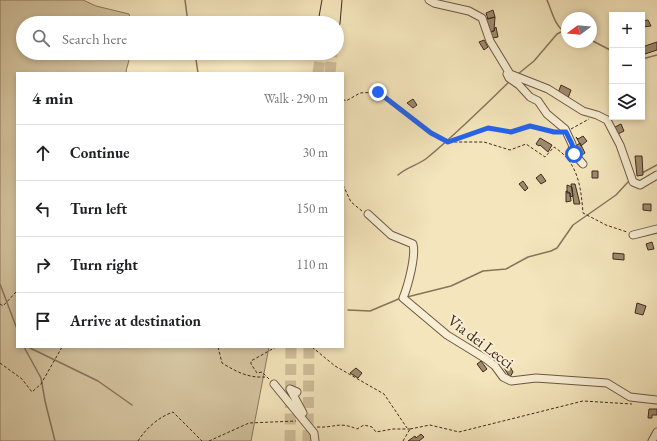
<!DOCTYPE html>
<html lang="en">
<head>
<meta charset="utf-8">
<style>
  body { margin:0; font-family:"EB Garamond",serif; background:#f2f2f2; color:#202124 }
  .controls { position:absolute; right:12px; top:12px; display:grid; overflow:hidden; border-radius:0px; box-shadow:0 2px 6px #0003 }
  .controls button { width:36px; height:36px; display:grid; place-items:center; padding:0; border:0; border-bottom:1px solid #e0e0e0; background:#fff; color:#202124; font:20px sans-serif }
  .compass { position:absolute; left:561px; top:12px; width:36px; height:36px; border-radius:50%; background:#fff; box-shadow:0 2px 6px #0003; rotate:254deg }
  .stop { position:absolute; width:12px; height:12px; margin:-9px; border:3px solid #2563eb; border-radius:50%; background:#fff }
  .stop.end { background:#2563eb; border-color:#fff; box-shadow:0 1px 4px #0008 }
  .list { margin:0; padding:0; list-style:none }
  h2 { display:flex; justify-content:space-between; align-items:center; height:52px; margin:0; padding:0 16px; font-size:17px }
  h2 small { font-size:13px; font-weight:400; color:#757577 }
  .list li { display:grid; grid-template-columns:26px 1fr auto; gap:12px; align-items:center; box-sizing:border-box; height:56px; padding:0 16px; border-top:1px solid #e0e0e0 }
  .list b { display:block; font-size:15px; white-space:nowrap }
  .list em { font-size:13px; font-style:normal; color:#757577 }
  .icon { flex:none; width:22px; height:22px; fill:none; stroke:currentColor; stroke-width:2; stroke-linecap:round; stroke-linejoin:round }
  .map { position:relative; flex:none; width:657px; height:441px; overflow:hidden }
  .search { position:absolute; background:#fff; box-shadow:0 2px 6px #0003; left:16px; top:16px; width:328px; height:44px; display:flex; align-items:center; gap:10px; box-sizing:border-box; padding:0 14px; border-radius:22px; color:#757577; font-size:15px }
  .panel { position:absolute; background:#fff; box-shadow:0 2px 6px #0003; left:16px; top:72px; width:328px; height:276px; border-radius:0px }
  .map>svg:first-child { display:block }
</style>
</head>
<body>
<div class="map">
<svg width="657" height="441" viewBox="0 0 657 441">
  <rect width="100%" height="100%" fill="#f4e5bc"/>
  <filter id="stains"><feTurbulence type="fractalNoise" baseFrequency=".005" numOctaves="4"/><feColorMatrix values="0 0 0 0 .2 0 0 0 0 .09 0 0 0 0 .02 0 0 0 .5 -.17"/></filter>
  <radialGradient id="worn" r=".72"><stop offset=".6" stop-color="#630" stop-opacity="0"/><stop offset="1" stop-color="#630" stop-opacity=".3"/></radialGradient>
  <path fill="#d5c5a1" stroke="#8a775e" d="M 0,0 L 83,0 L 96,6 L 129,14 L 131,23 L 23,23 L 23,53 L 131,53 L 126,71 L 127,73 L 17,73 L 17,347 L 269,347 L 251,441 L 0,441 Z"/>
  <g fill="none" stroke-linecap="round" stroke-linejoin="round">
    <path stroke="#87735c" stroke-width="1.5" d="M 185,0 L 188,23
      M 547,0 C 552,11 555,28 567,33
      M 591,40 L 612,51
      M 195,53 L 198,73
      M 642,59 L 657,55
      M 518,74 L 534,61 L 557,34 L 563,31
      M 642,173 L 657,165
      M 398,175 C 407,167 418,165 427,158 C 456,134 483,107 510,81
      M 0,284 L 17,329
      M 407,297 L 451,286 L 483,271 L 506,269 L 528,257 L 551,251 L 557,248 L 573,225 L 616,195 L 628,182
      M 348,310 L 370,311 L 401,298
      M 24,347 L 41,378 L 45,401 L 55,441
      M 28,347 L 98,381 L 132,405"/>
  </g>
  <path fill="#9e8b6f" stroke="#40291c" d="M 493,10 L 495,17 L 488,19 L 486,13 Z
    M 495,17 L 494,31 L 489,32 L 486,19 Z
    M 648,20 L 651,26 L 642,27 L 642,21 Z
    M 496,27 L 498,37 L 492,38 L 489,32 L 494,31 L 495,28 Z
    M 484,40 L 488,47 L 484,50 L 479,42 Z
    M 657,42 L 657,50 L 645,54 L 642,47 Z
    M 561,85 L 571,90 L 568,98 L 558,93 Z
    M 413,99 L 417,105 L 413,108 L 407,103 Z
    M 621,124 L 624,131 L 618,134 L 615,127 Z
    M 583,136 L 587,141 L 581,146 L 576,137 L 578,139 Z
    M 540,138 L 552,145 L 548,152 L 540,145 L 539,146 L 536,144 Z
    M 580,143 L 585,153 L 582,155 L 579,151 L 577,152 L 574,147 Z
    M 635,156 L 642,156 L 643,175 L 637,176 Z
    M 592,171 L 598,171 L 598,178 L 592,178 Z
    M 541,174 L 546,181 L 541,184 L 536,178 Z
    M 523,181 L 528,188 L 525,191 L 519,184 Z
    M 571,184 L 575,184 L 580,204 L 574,204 Z
    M 567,185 L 572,187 L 573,196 L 570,197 L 570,193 L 567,193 Z
    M 566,191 L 570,193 L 571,201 L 566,202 Z
    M 643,204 L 651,204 L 651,211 L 643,210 Z
    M 652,242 L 654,249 L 648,250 L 646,244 Z
    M 613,253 L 624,254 L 624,260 L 613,259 Z
    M 637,303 L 646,306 L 643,315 L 635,313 Z
    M 481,361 L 487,369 L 483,372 L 477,364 Z
    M 509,365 L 513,372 L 510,377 L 504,368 Z
    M 356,368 L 362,373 L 358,378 L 350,373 Z
    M 649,409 L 657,409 L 657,415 L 652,415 L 652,418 L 648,418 Z
    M 421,434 L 424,437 L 419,441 L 408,441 L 415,436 L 416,438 Z"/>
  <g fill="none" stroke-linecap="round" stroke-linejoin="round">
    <path stroke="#d0bf9c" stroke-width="11" stroke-dasharray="11 5.5" stroke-linecap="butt" d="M 318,73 L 321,53
      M 330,73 L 332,53
      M 290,441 L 291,347
      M 308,441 L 309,347"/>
    <g stroke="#6d5844" stroke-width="9">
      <path id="minor" d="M 429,0 L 434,3 L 469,11 L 482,18 L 490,41 L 510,74 L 548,89 L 583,111 L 597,115 L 607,120 L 620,145 L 633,182 L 640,185 L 657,175
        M 507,74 L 509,78 L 519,85 L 530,97 L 538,101 L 547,114 L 565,129 L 572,144 L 574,154 L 583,164
        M 368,214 L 391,235 L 413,244 C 416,256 408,286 403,298 L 447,335 L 486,359 L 495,366 L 503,377 L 511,381 L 536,378 L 607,383 L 630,397 L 657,400
        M 633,235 L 657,229
        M 274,384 L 314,433 L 315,441
        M 297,392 L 290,389 L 303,413
        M 652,441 L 657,432"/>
    </g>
    <g stroke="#40291c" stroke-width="13">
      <path id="highway" d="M 324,23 L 328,0
        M 334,23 L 336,0"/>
    </g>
    <path stroke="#40291c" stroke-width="1" stroke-dasharray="3 2" stroke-linecap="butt" d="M 343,99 L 346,101 L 360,93 L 378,92 L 431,133 L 450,142 L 484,142 L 510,150 L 526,144 L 545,157 L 554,147 C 578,162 581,187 583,213 L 606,225 L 627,232
      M 571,129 L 589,119
      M 448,142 L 488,128 L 511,132 L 530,126 L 559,132
      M 343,185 L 351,202 L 362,211
      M 0,304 L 3,306 L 17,291
      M 218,347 L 222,363 C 237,372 248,378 265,377
      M 312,347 L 335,366 L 384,394 L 407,428
      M 0,363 L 22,379 L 32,392 L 41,384 L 62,347
      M 269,379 L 262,372 L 257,373 L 251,364 L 251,361 L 276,347
      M 317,427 C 336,428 338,421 357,429 L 364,425 L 372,427 L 376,432 L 393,429 L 410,429
      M 410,429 L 430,425 L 459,432 L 583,401 L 632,404
      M 138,441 C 146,428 159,417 173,412 L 202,441
      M 209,441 L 249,423 L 296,421
      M 403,441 L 410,429"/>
    <use href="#minor" stroke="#f8eed3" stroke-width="7"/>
    <use href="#highway" stroke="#f4e5bc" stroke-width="11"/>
  </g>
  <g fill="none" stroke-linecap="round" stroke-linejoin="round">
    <path stroke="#2563eb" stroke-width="5" d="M 378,92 L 431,133 L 448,142 L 488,128 L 511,132 L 530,126 L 554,132 L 566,132 L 572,144 L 574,154"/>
  </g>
  <g text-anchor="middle" stroke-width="4" stroke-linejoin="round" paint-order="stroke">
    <g font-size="16" fill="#40291c" stroke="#f8eed3">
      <text transform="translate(481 341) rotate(37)" y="6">Via dei Lecci</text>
    </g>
  </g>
  <rect width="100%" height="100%" filter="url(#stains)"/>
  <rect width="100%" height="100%" fill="url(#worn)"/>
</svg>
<div class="controls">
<button>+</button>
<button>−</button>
<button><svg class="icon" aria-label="layers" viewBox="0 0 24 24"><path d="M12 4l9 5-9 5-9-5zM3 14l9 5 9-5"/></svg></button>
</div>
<svg class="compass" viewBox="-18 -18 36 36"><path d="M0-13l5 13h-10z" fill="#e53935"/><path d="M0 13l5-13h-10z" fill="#757577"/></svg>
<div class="stop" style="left:574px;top:154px"></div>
<div class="stop end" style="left:378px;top:92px"></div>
<div class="search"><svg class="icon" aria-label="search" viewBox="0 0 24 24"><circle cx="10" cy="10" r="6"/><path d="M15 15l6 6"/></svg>Search here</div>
<section class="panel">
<h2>4 min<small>Walk · 290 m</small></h2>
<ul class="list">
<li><svg class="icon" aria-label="ahead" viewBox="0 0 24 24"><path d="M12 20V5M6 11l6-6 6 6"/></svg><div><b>Continue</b></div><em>30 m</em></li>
<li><svg class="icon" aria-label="left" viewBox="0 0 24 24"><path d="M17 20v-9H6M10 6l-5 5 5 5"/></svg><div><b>Turn left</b></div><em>150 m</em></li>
<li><svg class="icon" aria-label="right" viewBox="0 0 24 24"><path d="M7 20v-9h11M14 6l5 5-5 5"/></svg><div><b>Turn right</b></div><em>110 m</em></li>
<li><svg class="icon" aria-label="arrive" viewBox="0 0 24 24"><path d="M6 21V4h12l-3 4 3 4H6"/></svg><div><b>Arrive at destination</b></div></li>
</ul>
</section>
</div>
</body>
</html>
